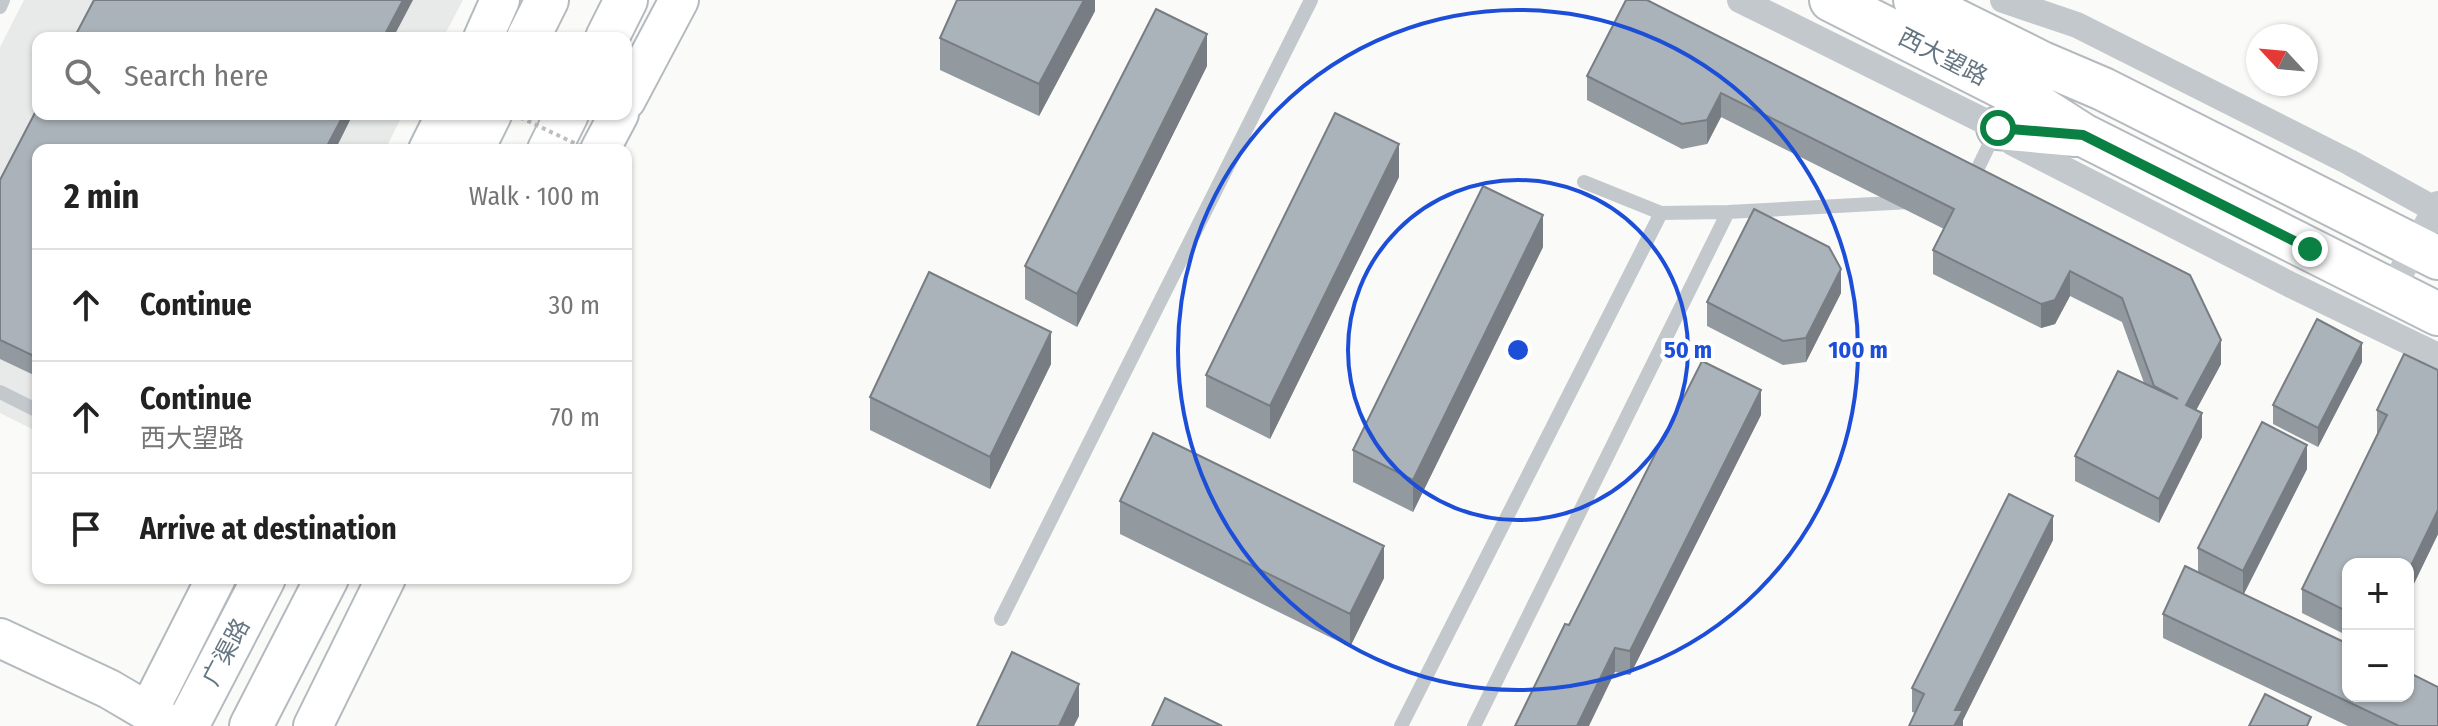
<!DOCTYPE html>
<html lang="en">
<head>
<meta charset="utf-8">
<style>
  body { margin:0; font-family:"Fira Sans Condensed","Noto Sans SC",sans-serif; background:#f6f6f6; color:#222 }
  .controls { position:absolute; right:24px; bottom:24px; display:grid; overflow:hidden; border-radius:16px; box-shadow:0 2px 6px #0004 }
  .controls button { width:72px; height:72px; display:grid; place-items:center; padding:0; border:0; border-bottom:2px solid #e0e0e0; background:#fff; color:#222; font:40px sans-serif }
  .compass { position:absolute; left:2246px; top:24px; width:72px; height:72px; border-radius:50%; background:#fff; box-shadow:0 2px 6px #0004; rotate:296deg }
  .stop { position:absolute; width:24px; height:24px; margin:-18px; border:6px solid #0b8043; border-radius:50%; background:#fff }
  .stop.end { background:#0b8043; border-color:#fff; box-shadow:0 2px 8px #0008 }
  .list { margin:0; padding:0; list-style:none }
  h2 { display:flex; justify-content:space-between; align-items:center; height:104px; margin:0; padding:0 32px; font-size:34px }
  h2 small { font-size:26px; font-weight:400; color:#767676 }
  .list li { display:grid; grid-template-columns:52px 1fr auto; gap:24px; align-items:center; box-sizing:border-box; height:112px; padding:0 32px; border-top:2px solid #e0e0e0 }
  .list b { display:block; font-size:30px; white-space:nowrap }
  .list p { margin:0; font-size:26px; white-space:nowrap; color:#767676 }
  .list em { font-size:26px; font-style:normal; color:#767676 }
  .icon { flex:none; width:44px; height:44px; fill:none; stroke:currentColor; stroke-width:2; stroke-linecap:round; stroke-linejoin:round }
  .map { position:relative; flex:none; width:2438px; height:726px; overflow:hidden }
  .search { position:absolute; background:#fff; box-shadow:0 2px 6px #0004; left:32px; top:32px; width:600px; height:88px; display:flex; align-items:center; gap:20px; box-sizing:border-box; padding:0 28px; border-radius:16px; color:#767676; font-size:30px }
  .panel { position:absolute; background:#fff; box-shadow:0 2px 6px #0004; left:32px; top:144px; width:600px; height:440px; border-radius:16px }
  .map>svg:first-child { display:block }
</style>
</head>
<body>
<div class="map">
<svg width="2438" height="726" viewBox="0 0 2438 726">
  <rect width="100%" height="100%" fill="#fafaf8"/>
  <path fill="#e8e9e9" d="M 24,0 L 463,0 L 443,38 L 38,38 L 38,114 L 403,114 L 385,150 L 38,150 L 38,432 L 0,413 L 0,47 Z"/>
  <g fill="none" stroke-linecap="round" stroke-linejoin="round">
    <g stroke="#b3babf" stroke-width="42">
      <path id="secondary" d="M 483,38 L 500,0
        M 626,100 L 679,0
        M 428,150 L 446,114
        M 600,150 L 619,114
        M 0,638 L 109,689 L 172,726
        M 148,712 L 216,578
        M 313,726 L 386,578"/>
    </g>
    <g stroke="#b5babe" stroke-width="46">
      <path id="primary" d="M 1831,0 L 2030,101 L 2083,135 L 2438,314
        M 1915,0 L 2042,63 L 2103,89 L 2438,258
        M 528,38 L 547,0
        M 607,38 L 626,0
        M 1998,128 L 2076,135
        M 472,150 L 490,114
        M 549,150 L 567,114
        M 187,726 L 264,578
        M 251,726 L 327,578"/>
    </g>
    <path stroke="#c3c8cc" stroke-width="14" d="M 0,7 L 3,0
      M 1584,182 L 1661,213
      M 1971,182 L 1997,129
      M 0,392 L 38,411
      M 1001,619 L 1311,0
      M 1401,726 L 1661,213 L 1728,212 L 1910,202
      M 1474,726 L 1728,212"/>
    <path stroke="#c3c8cc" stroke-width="26" d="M 1740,0 L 1998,128 L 2013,143 L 2291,285 L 2438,356
      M 2003,0 L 2077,25 L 2349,162 L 2438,211
      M 2391,291 L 2438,204"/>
    <use href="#secondary" stroke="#fff" stroke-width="38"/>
    <use href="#primary" stroke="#fff" stroke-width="42"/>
    <path stroke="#bbbfc2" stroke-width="4" stroke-dasharray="4 4" stroke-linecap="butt" d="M 513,114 L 589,150"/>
  </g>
  <path fill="#929a9f" d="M 1095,0 L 1095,11 L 1039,116 L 940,70 L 940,38 Z
    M 1626,0 L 2190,275 L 2221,364 L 2196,410 L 2202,437 L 2159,523 L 2075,481 L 2075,456 L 2144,383 L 2122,322 L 2070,296 L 2055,324 L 2041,328 L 1933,274 L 1933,250 L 1944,229 L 1721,117 L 1707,144 L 1682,149 L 1587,100 L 1587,76 Z
    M 1207,66 L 1077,327 L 1025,299 L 1025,266 Z
    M 38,114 L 353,114 L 335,150 L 38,150 L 38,377 L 0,359 L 0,180 Z
    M 1399,177 L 1270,439 L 1206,407 L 1206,375 Z
    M 1543,247 L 1413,512 L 1353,482 L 1353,450 Z
    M 1841,293 L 1806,362 L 1783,365 L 1707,326 L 1707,302 Z
    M 2362,362 L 2318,447 L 2273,424 L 2273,405 Z
    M 1051,364 L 990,489 L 870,430 L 870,397 Z
    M 2438,370 L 2438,534 L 2408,596 L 2408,564 L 2348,564 L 2348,636 L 2302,613 L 2302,589 L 2377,434 L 2377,410 Z
    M 1761,415 L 1630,675 L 1615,672 L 1569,625 Z
    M 2307,469 L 2244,594 L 2438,726 L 2348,726 L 2163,638 L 2163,614 L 2198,572 L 2198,548 Z
    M 1120,501 L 1384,578 L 1350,647 L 1120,534 Z
    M 2053,540 L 1963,720 L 1963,726 L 1912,712 L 1912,688 Z"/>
  <path fill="#777d82" d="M 403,0 L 413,0 L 393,38 L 383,38 Z
    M 1084,0 L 1095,0 L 1095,11 L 1039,116 L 1039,84 Z
    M 1207,34 L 1207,66 L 1077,327 L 1077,294 Z
    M 1721,93 L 1721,117 L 1707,144 L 1707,120 Z
    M 344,114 L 353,114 L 335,150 L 325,150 Z
    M 1399,144 L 1399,177 L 1270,439 L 1270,406 Z
    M 1543,215 L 1543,247 L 1413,512 L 1413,480 Z
    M 1841,269 L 1841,293 L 1806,362 L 1806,338 Z
    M 2070,271 L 2070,296 L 2055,324 L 2041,328 L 2041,304 Z
    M 1051,332 L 1051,364 L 990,489 L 990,457 Z
    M 2221,340 L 2221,364 L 2186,429 L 2186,405 Z
    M 2362,343 L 2362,362 L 2318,447 L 2318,428 Z
    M 1761,390 L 1761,415 L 1630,675 L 1630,651 Z
    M 2202,413 L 2202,437 L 2159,523 L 2159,499 Z
    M 2307,445 L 2307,469 L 2243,595 L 2243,571 Z
    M 2438,510 L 2438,534 L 2408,596 L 2408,572 Z
    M 2053,516 L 2053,540 L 1963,720 L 1963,726 L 1954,726 L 1955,710 Z
    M 1384,546 L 1384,578 L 1350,647 L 1350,614 Z
    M 1615,648 L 1615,672 L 1589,726 L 1577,726 Z
    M 1079,684 L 1079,716 L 1074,726 L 1059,726 Z"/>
  <path fill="#aab3b9" stroke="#777d82" stroke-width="2" d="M 94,0 L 403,0 L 383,38 L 74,38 Z
    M 957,0 L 1084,0 L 1039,84 L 940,38 Z
    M 1626,0 L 1647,0 L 2190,275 L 2221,340 L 2186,405 L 2202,413 L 2159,499 L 2075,456 L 2118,371 L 2178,399 L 2154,386 L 2122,298 L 2070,271 L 2055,300 L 2041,304 L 1933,250 L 1954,209 L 1721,93 L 1707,120 L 1682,124 L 1587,76 Z
    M 1156,9 L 1207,34 L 1077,294 L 1025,266 Z
    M 38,107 L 38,114 L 344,114 L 325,150 L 38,150 L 38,358 L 0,340 L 0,180 Z
    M 1335,113 L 1399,144 L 1270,406 L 1206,375 Z
    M 1483,186 L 1543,215 L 1413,480 L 1353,450 Z
    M 1754,209 L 1829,247 L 1841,269 L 1806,338 L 1783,341 L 1707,302 Z
    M 929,272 L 1051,332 L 990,457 L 870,397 Z
    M 2317,319 L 2362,343 L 2318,428 L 2273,405 Z
    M 2404,354 L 2438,370 L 2438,510 L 2408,572 L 2408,564 L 2348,564 L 2348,612 L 2302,589 L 2387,415 L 2377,410 Z
    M 1702,361 L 1761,390 L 1630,651 L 1615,648 L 1577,726 L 1515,726 L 1565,624 L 1569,625 Z
    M 2262,422 L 2307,445 L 2243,571 L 2198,548 Z
    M 1153,433 L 1384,546 L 1350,614 L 1120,501 Z
    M 2009,494 L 2053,516 L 1955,710 L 1963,710 L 1954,726 L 1909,726 L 1924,694 L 1912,688 Z
    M 2185,566 L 2348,644 L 2348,696 L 2408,696 L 2408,672 L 2438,687 L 2438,726 L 2399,726 L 2163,614 Z
    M 1012,652 L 1079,684 L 1059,726 L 977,726 Z
    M 2265,694 L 2311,717 L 2307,726 L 2249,726 Z
    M 1165,698 L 1222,726 L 1152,726 Z"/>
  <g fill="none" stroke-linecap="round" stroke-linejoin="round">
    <path stroke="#0b8043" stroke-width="10" d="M 1998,128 L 2083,135 L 2310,249"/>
  </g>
  <g fill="none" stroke="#1d4ed8" stroke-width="4">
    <circle cx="1518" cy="350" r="170"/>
    <circle cx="1518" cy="350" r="340"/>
  </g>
  <g text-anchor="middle" stroke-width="8" stroke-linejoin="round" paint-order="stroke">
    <g font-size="24" fill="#657683" stroke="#fff">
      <text transform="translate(1943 57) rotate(27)" y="8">西大望路</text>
      <text transform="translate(226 652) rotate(-62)" y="8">广渠路</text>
    </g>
  </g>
  <circle cx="1518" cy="350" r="12" fill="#1d4ed8" stroke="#fff" stroke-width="4"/>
  <g font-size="24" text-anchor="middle" font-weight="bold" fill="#1d4ed8" stroke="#fff" stroke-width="8" stroke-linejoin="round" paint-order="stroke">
    <text x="1688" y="358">50 m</text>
    <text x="1858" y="358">100 m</text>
  </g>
</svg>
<div class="controls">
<button>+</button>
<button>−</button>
</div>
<svg class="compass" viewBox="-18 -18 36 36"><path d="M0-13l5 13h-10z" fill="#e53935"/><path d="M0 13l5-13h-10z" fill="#767676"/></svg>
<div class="stop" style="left:1998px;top:128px"></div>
<div class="stop end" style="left:2310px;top:249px"></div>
<div class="search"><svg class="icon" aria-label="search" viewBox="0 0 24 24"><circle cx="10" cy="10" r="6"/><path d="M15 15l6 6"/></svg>Search here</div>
<section class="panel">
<h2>2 min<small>Walk · 100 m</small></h2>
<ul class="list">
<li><svg class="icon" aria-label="ahead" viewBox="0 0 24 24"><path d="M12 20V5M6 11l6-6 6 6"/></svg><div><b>Continue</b></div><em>30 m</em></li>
<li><svg class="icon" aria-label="ahead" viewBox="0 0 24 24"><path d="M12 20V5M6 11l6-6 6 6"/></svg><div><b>Continue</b><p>西大望路</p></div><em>70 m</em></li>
<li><svg class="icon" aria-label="arrive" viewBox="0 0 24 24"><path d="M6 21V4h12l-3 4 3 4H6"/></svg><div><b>Arrive at destination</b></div></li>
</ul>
</section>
</div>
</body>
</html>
